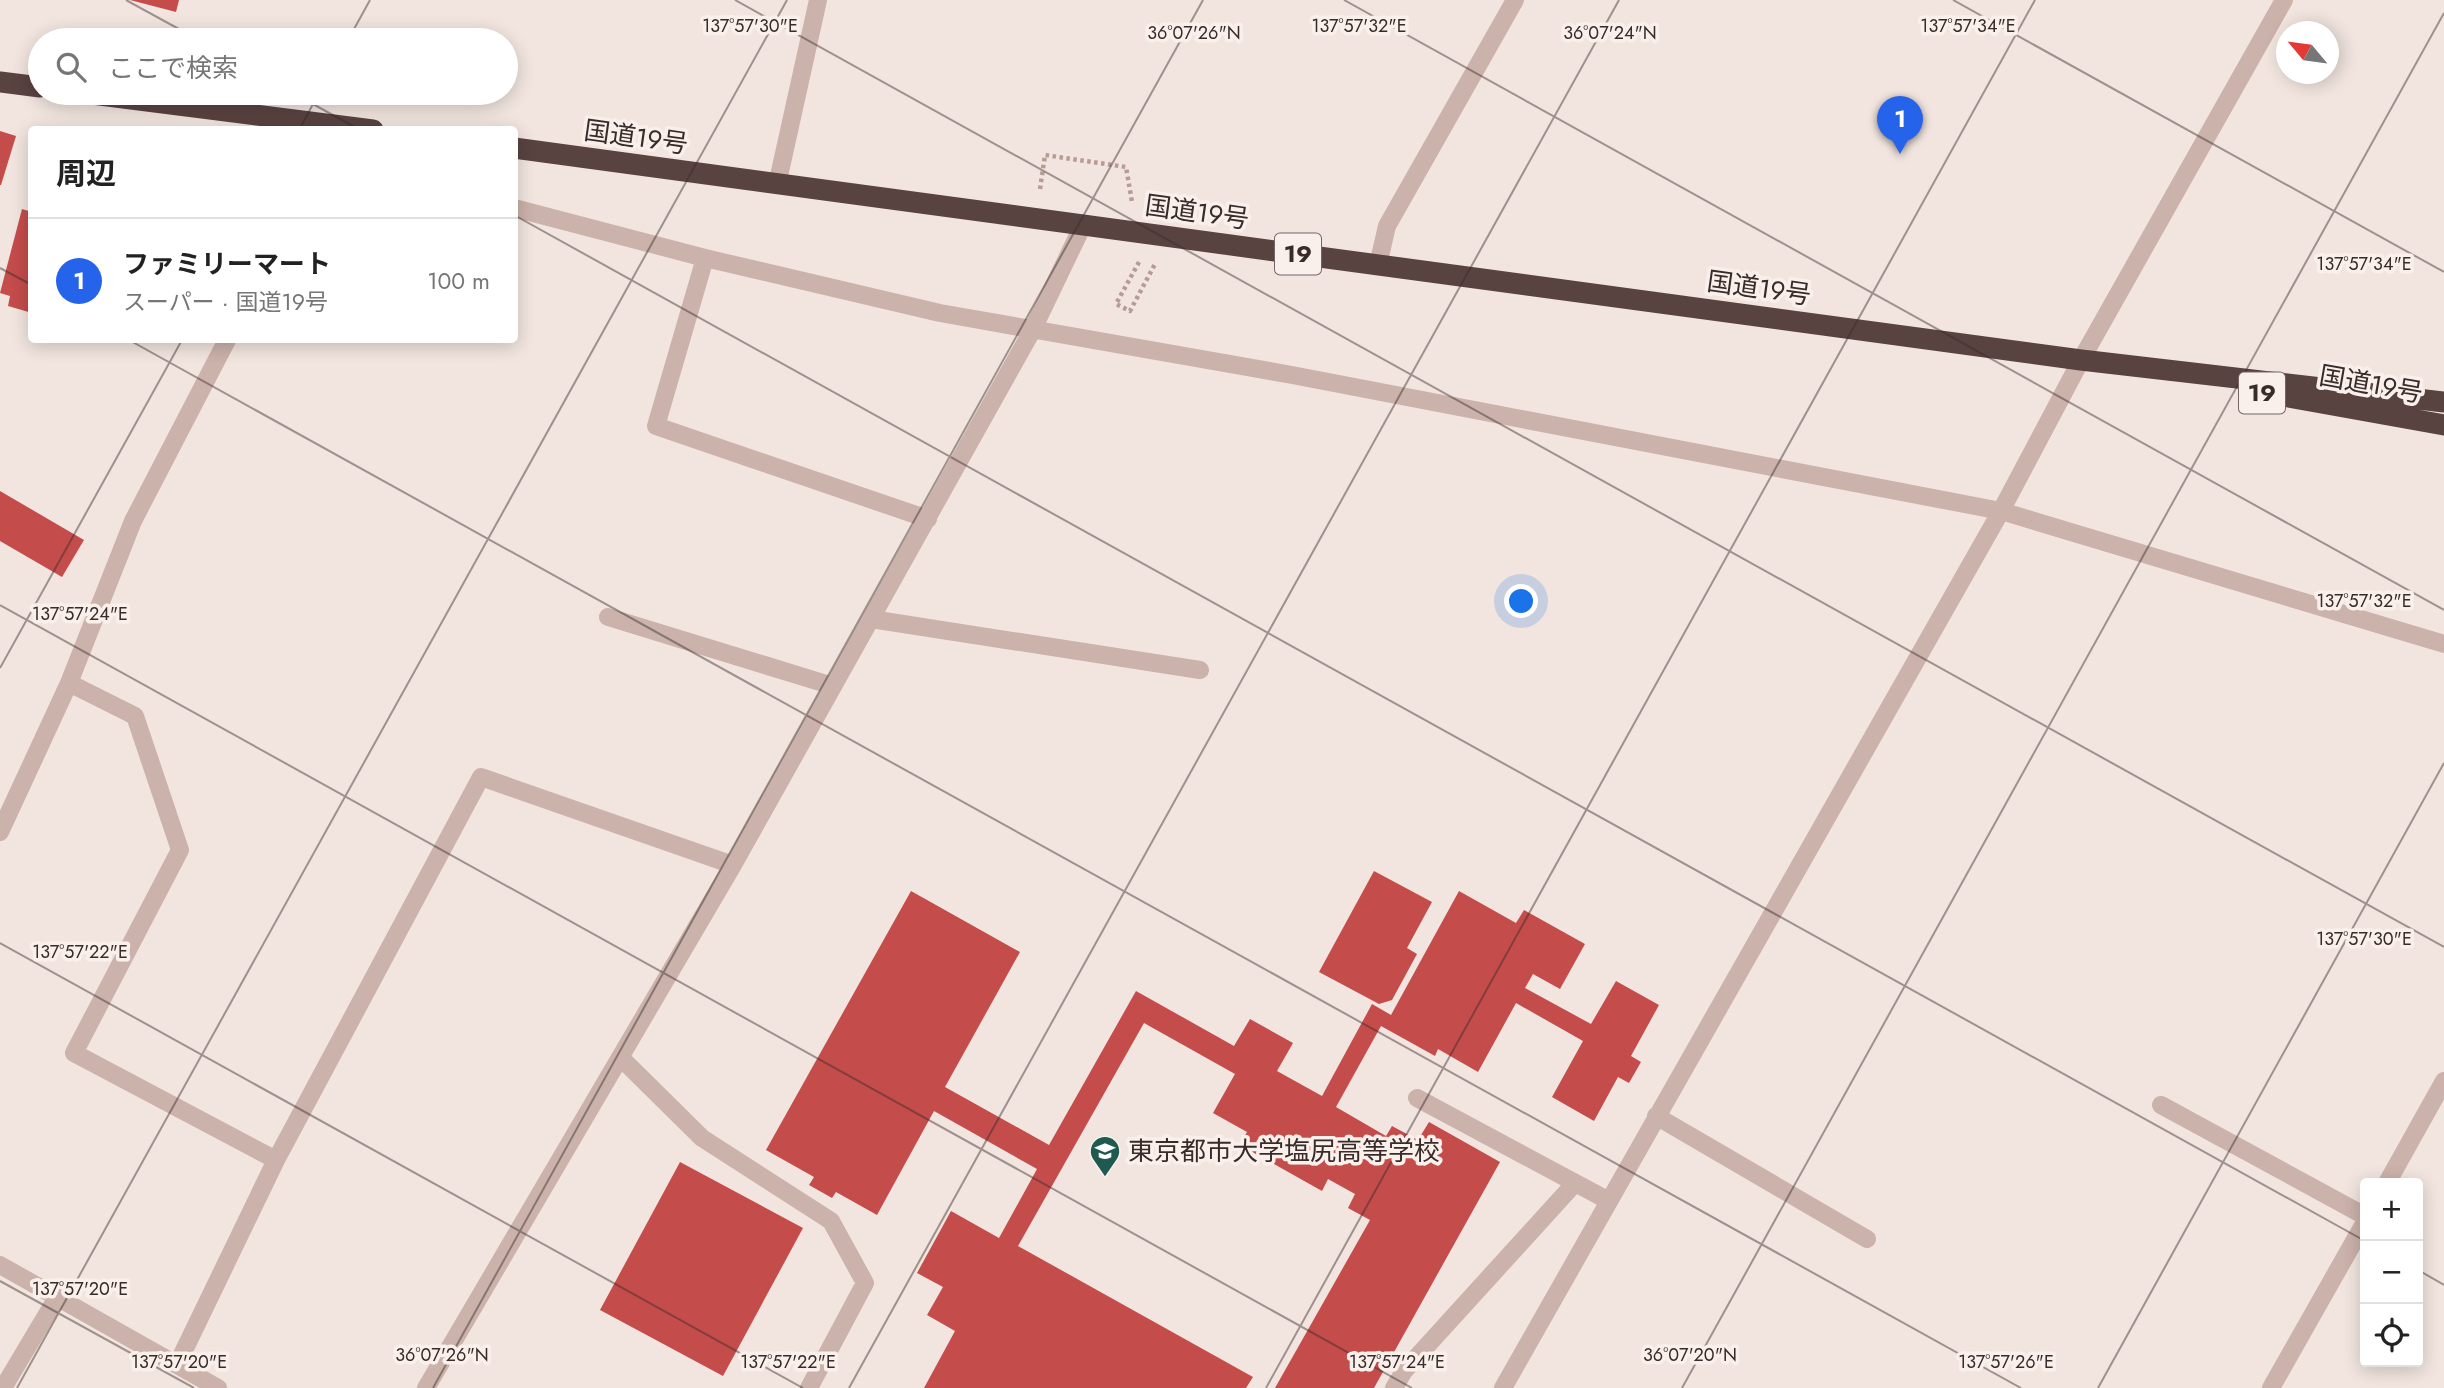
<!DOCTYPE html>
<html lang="ja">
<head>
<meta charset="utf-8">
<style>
  body { margin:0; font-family:Jost,"Noto Sans JP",sans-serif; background:#f6f6f6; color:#222 }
  .controls { position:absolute; right:21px; bottom:21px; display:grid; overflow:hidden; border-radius:7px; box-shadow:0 4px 18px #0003 }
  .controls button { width:63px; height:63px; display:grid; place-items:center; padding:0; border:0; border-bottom:2px solid #e0e0e0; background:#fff; color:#222; font:35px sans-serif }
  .compass { position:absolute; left:2276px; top:21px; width:63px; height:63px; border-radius:50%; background:#fff; box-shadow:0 4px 18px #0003; rotate:299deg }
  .you { position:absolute; left:1522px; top:602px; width:24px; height:24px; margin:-18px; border:5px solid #fff; border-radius:50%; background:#1a73e8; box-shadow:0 0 0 10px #1a73e833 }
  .badge { display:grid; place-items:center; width:46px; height:46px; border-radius:50%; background:#2563eb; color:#fff; font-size:23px; font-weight:700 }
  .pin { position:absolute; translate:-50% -58px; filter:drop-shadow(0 2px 4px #0008) }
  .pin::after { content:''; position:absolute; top:37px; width:24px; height:21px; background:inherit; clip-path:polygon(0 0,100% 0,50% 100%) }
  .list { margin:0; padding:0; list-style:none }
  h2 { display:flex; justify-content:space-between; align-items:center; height:91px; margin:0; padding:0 28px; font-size:30px }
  h2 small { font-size:23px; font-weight:400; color:#767676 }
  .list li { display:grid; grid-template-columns:46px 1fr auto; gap:21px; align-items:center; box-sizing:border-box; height:126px; padding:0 28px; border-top:2px solid #e0e0e0 }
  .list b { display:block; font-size:26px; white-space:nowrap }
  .list p { margin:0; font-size:23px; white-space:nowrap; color:#767676 }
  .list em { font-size:23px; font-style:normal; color:#767676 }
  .icon { flex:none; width:38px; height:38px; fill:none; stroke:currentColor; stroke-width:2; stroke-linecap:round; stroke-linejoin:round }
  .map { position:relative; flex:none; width:2444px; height:1388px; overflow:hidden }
  .search { position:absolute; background:#fff; box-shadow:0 4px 18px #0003; left:28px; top:28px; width:490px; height:77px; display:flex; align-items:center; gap:18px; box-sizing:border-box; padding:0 24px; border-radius:38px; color:#767676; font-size:26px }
  .panel { position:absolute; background:#fff; box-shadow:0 4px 18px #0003; left:28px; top:126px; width:490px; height:217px; border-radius:7px }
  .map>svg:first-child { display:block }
</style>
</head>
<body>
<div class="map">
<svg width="2444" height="1388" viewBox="0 0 2444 1388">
  <rect width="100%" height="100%" fill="#f2e5df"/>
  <path fill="#c44c4b" d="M 130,0 L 179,0 L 176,12 Z
    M 0,131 L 16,136 L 1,185 L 0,185 Z
    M 22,209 L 32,212 L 32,313 L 8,306 L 10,296 L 0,293 Z
    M 0,491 L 84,540 L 62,577 L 0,541 Z
    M 1374,871 L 1432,902 L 1407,948 L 1417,954 L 1392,1000 L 1379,1004 L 1319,972 Z
    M 911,891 L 1020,952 L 945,1087 L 1049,1145 L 1136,991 L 1234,1046 L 1250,1019 L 1293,1043 L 1277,1071 L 1322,1096 L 1372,1004 L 1391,1015 L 1459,891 L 1516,923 L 1524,910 L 1585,944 L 1560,989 L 1533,974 L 1525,988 L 1591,1024 L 1616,981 L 1659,1005 L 1631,1056 L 1641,1062 L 1629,1083 L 1618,1077 L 1594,1121 L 1552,1097 L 1583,1041 L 1516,1003 L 1478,1072 L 1438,1049 L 1435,1056 L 1381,1026 L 1336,1107 L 1386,1136 L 1392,1126 L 1418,1140 L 1429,1122 L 1500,1162 L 1374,1388 L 1275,1388 L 1370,1220 L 1348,1208 L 1355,1194 L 1328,1179 L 1322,1191 L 1240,1145 L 1247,1132 L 1213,1113 L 1235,1074 L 1144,1023 L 1018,1246 L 1253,1377 L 1246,1388 L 924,1388 L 955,1331 L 927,1315 L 943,1287 L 917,1273 L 951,1211 L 999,1238 L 1037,1169 L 934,1111 L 877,1215 L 836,1192 L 832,1198 L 809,1185 L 814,1177 L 766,1150 Z
    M 680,1162 L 803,1228 L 723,1376 L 600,1310 Z"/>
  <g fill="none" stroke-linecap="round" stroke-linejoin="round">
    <path stroke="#b79b95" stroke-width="4.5" stroke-dasharray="3.5 3.5" stroke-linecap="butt" d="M 1040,189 L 1045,155 L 1126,167 L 1132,202
      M 1139,262 L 1116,304 L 1130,311 L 1155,264"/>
    <path stroke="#cbb2aa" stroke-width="18" d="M 777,185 L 818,0
      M 514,208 L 705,258 L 940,313 L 1292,375 L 2001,511 L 2444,644
      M 705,258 L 656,426 L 928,519
      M 1378,265 L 1387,226 L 1515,0
      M 608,617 L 833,686
      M 871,619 L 1200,670
      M 69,683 L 135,716 L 180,850 L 74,1053 L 276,1160
      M 0,832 L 69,683 L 133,521 L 227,340
      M 620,1057 L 702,1138 L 831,1221 L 865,1283 L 809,1388
      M 1417,1098 L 1609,1201
      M 2161,1105 L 2365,1216
      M 1656,1116 L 1867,1239
      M 2387,1183 L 2444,1081
      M 0,1265 L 218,1388
      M 177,1365 L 276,1160 L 481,777 L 733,865
      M 3,1388 L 56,1299
      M 426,1388 L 733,865 L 1033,329 L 1083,225
      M 1394,1388 L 1404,1371 L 1575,1183
      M 1503,1388 L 2001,511 L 2081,360 L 2284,0
      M 2271,1388 L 2365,1222"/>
    <path stroke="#594341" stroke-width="21" d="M 0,82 L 40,87
      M 84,93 L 373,130
      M 514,148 L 2081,360 L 2444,402
      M 2283,396 L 2444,425"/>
  </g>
  <path fill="none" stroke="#382b2a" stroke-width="2" stroke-opacity="0.45" d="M 126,0 L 199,40M 735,0 L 2444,947M 1344,0 L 2444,610M 1953,0 L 2444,272M 348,40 L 370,0M 293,93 L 360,130M 299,130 L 319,93M 514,215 L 2365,1241M 0,268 L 32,285M 129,340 L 2021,1388M 0,605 L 1412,1388M 0,668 L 182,340M 0,943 L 803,1388M 2418,1270 L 2444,1285M 0,1281 L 194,1388M 17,1388 L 787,0M 433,1388 L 1203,0M 849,1388 L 1619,0M 1266,1388 L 2035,0M 1682,1388 L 2444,13M 2098,1388 L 2444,763"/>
  <defs>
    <g id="school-pin" transform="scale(1.575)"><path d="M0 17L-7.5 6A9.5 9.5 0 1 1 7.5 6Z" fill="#1f5a50" stroke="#faf0eb"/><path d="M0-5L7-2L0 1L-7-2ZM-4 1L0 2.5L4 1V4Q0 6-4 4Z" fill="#fff"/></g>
  </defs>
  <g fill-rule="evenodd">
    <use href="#school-pin" x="1105" y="1151"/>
  </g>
  <g text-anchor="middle" stroke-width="7" stroke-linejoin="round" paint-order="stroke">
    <g fill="#faf0eb" stroke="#726664" stroke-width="2">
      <rect x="1275" y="233.5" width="46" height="41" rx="5"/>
      <rect x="2239" y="372.5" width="46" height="41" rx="5"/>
    </g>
    <g font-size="24" font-weight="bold" fill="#382b2a">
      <text x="1298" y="262">19</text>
      <text x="2262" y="401">19</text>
    </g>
    <g font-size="26" fill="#382b2a" stroke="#faf0eb">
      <text transform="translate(636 137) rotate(8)" y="9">国道19号</text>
      <text transform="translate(1197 212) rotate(8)" y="9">国道19号</text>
      <text transform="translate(1759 288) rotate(8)" y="9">国道19号</text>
      <text transform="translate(2371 384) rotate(10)" y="9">国道19号</text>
    </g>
    <g font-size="26" fill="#382b2a" stroke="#faf0eb" text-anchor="start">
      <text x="1128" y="1160">東京都市大学塩尻高等学校</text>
    </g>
  </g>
  <g font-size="18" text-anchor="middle" fill="#382b2a" stroke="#faf0eb" stroke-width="7" stroke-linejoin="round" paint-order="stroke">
    <text x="750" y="32">137°57'30"E</text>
    <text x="1359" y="32">137°57'32"E</text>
    <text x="1968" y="32">137°57'34"E</text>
    <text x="1194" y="39">36°07'26"N</text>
    <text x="1610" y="39">36°07'24"N</text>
    <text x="2364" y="270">137°57'34"E</text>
    <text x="2364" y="607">137°57'32"E</text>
    <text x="80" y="620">137°57'24"E</text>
    <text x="2364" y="945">137°57'30"E</text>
    <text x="80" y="958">137°57'22"E</text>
    <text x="80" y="1295">137°57'20"E</text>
    <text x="442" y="1361">36°07'26"N</text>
    <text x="1690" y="1361">36°07'20"N</text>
    <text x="179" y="1368">137°57'20"E</text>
    <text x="788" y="1368">137°57'22"E</text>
    <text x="1397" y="1368">137°57'24"E</text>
    <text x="2006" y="1368">137°57'26"E</text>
  </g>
</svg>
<div class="controls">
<button>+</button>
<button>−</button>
<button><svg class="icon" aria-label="locate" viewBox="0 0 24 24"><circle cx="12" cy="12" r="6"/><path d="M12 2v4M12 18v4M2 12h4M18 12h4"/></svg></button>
</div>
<svg class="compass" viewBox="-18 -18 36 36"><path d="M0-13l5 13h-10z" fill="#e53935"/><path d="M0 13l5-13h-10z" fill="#767676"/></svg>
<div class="you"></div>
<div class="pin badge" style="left:1900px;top:154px">1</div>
<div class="search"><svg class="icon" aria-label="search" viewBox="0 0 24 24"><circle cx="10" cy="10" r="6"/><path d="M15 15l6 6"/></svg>ここで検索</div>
<section class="panel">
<h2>周辺<small></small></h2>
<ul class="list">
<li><span class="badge">1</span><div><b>ファミリーマート</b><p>スーパー · 国道19号</p></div><em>100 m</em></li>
</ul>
</section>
</div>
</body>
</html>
